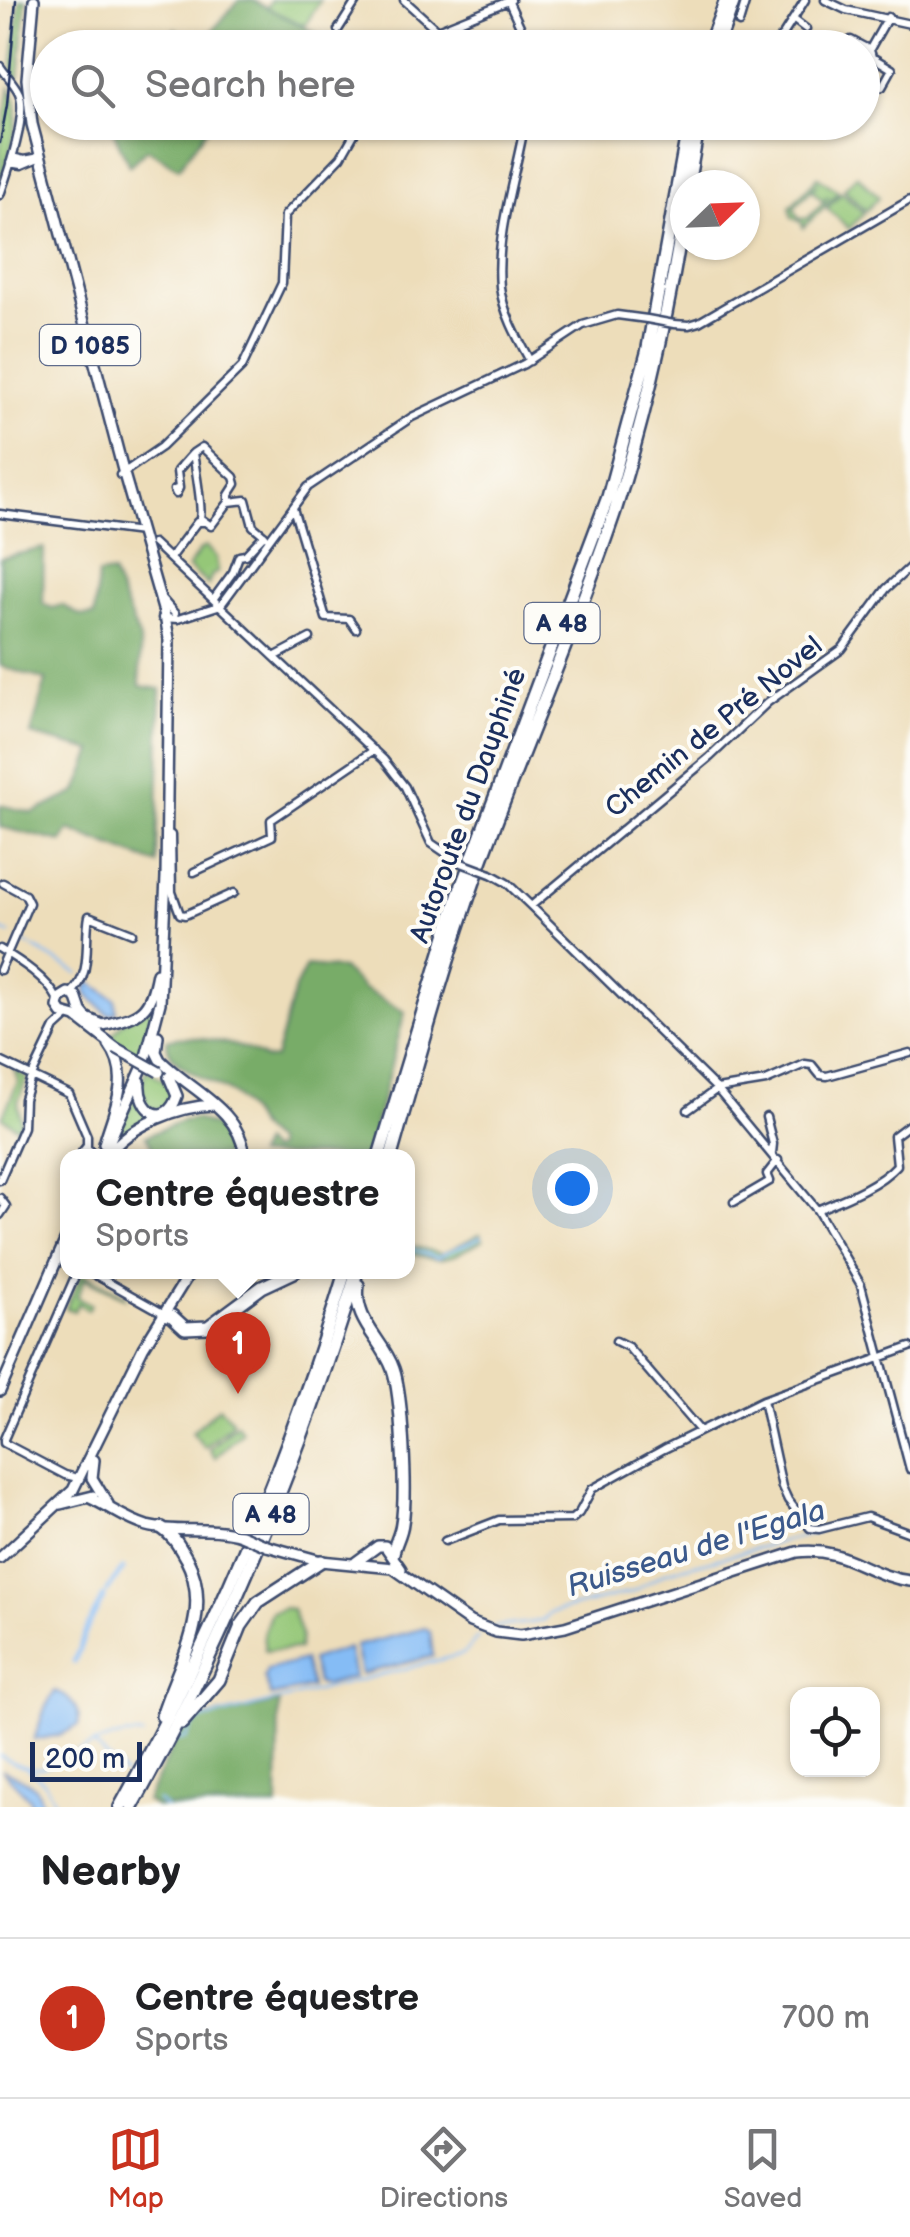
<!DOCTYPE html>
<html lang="en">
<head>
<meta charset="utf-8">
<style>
  body { margin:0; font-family:"Balsamiq Sans",sans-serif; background:#f6f6f6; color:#202124 }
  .controls { position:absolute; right:30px; bottom:30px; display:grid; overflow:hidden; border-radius:20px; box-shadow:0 2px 8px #0004 }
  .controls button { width:90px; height:90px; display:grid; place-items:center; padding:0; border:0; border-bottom:2px solid #e0e0e0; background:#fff; color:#202124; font:50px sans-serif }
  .compass { position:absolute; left:670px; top:170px; width:90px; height:90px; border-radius:50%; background:#fff; box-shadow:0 2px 8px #0004; rotate:67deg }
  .scale { position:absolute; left:30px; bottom:25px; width:112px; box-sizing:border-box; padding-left:10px; border:5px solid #1b2f5e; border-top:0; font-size:28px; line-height:35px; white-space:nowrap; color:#1b2f5e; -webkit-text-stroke:8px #fdfcf7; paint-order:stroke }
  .you { position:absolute; left:572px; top:1188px; width:35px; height:35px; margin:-25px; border:8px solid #fff; border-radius:50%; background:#1a73e8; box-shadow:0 0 0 15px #1a73e833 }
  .badge { display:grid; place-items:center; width:65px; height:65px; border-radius:50%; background:#c8321e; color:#fff; font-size:32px; font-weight:700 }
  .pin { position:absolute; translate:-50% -82px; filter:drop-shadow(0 2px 5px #0008) }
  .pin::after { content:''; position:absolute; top:52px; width:35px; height:30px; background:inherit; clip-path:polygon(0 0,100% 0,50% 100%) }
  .popup { position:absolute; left:60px; top:1149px; width:355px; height:130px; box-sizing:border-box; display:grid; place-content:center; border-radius:20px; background:#fff; filter:drop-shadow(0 2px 8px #0005); font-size:32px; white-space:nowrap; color:#757577 }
  .popup b { font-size:38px; color:#202124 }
  .popup::after { content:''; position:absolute; left:50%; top:100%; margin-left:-20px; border:20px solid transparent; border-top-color:#fff }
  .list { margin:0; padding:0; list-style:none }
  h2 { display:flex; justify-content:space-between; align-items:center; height:130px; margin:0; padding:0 40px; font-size:42px }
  h2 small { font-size:32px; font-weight:400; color:#757577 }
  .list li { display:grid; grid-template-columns:65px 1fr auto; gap:30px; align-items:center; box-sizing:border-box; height:160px; padding:0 40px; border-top:2px solid #e0e0e0 }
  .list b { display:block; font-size:38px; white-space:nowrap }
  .list p { margin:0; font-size:32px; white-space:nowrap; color:#757577 }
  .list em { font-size:32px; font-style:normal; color:#757577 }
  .icon { flex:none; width:55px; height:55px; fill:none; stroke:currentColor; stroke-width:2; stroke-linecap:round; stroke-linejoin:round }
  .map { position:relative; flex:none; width:910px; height:1807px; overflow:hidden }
  .search { position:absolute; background:#fff; box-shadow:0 2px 8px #0004; left:30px; right:30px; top:30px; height:110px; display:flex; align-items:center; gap:25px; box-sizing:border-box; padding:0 35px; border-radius:55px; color:#757577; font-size:38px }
  .sheet { height:290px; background:#fff }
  nav { display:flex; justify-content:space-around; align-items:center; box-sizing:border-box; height:140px; border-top:2px solid #e0e0e0; background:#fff; font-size:28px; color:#757577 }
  nav a { display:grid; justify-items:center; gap:5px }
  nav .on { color:#c8321e }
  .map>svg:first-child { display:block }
</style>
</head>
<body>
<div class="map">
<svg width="910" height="1807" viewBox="0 0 910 1807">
  <rect width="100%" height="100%" fill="#fdfcf7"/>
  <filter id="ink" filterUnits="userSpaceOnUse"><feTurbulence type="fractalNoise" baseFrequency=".01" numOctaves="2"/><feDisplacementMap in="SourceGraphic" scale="20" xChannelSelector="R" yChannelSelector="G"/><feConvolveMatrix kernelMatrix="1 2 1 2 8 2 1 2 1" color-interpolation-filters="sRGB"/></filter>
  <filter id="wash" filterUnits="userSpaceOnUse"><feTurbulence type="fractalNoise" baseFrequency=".0048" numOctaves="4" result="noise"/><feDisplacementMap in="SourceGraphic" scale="40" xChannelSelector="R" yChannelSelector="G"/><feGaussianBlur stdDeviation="2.25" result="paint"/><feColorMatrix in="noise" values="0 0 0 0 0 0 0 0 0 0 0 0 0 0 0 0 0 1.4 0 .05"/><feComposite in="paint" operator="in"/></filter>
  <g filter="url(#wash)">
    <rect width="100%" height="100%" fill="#edddba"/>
    <path fill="#95c778" stroke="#587b6b" stroke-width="2.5" fill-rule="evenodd" d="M 20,0 L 26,0 L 19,77 L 11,78 Z
      M 271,0 L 320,0 L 305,26 L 266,8 Z
      M 10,87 C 27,113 7,159 0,187 L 0,148 Z
      M 857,175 L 879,197 L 866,211 L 844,189 Z
      M 818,177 L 839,192 L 803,228 L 802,223 L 792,217 L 790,207 ZM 818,183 L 812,190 L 822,200 L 829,196 L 808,218 L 799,219 L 794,207 Z
      M 842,192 L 864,213 L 849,229 L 827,208 Z
      M 206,547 L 216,557 L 218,572 L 212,575 L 208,585 L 188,567 L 200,550 Z
      M 150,1008 L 153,1009 L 140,1058 L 113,1041 L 112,1035 L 124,1021 Z
      M 14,1069 L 27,1078 L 18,1102 L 21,1121 L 18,1128 L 2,1117 L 18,1082 Z
      M 146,1069 L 173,1086 L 174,1101 L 162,1110 L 148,1108 L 141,1087 Z
      M 137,1091 L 142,1107 L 152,1116 L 151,1120 L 114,1142 Z
      M 480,1234 L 483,1240 C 448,1257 448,1265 408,1252 L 408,1245 L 442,1254 Z
      M 82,1273 L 124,1295 L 125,1298 L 85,1278 L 77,1297 L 91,1304 L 88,1310 L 78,1303 L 74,1311 L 66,1308 Z
      M 219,1407 L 232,1420 L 232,1424 L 205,1448 L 192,1432 Z
      M 237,1424 L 242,1432 L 215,1458 L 210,1449 Z
      M 284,1608 L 292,1609 L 301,1635 L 299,1649 L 265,1651 L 263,1634 L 271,1612 Z"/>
    <path fill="#78ac68" stroke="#4a6e63" stroke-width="2.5" d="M 239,0 L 252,0 L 342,47 L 164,47 L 175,29 L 190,37 L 208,36 Z
      M 117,123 L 117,122 L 211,123 L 179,168 L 147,149 L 129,166 L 113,130 Z
      M 44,548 L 43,604 L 52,608 L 62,605 L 81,616 L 94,616 L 98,575 L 112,573 L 140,640 L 140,686 L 161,689 L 157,864 L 69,830 L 62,842 L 0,827 L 0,805 L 33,813 L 77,792 L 93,751 L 31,735 L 46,680 L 0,666 L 0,558 Z
      M 306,966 L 342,969 L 364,989 L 405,1012 L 367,1156 L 256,1156 L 262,1143 L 270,1151 L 276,1148 L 274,1142 C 255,1130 249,1107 232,1094 C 213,1080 165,1068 167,1040 C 189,1032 247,1045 265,1059 L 275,1058 L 295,988 Z
      M 195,1119 L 221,1129 L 231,1156 L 157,1156 L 146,1136 L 181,1121 Z
      M 279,1702 L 278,1807 L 156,1807 L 146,1801 L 180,1731 L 200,1719 Z"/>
    <path fill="#85bcf5" stroke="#5076aa" stroke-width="2.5" d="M 90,982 L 115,999 L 116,1012 L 108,1014 L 87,994 L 87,986 Z
      M 425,1628 L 430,1632 L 433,1656 L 361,1674 L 355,1646 Z
      M 348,1648 L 354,1677 L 324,1685 L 317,1684 L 311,1660 Z
      M 304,1660 L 311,1687 L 271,1696 L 264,1677 L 267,1670 Z
      M 55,1691 C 69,1696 82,1711 78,1726 L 60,1735 L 34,1740 L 45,1708 Z
      M 2,1770 C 21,1778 42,1784 42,1807 L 31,1807 L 30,1799 Z"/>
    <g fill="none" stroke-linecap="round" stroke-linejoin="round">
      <path stroke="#85bcf5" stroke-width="2.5" d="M 0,930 L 10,934
        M 20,940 L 78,973
        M 87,978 L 90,982
        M 408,1248 L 437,1257 L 481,1237
        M 494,1627 L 543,1621 L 549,1613 L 632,1592 L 666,1572 L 818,1532
        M 178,1740 L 186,1738 L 192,1726 L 201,1720 L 463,1654 L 478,1637
        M 93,1744 L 124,1774
        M 0,1756 C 9,1760 20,1767 30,1768 C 61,1772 94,1730 143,1736
        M 29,1769 L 45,1783 L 58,1807
        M 157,1801 L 165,1807"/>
      <path stroke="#85bcf5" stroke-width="5" d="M 107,1591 L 123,1569
        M 74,1662 L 87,1628 L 104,1596"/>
    </g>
  </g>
  <g filter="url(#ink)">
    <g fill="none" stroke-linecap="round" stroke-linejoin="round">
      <g stroke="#3a496c" stroke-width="11">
        <path id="minor" d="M 404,0 L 437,30
          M 508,0 L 530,48
          M 825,0 L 846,10 L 910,24
          M 793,19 L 806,29
          M 739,23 L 746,0
          M 338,30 L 357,0
          M 846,44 L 851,40 L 870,50 L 872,57 L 892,69 L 882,87
          M 793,45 L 783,35 L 805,0
          M 415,48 L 437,30 L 511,0
          M 533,48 L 553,34
          M 769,48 L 783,35
          M 862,63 L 888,17
          M 0,66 C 6,75 14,83 19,93 C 28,115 8,172 0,195
          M 525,122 C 516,175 495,234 500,287 C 503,312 518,339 530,361
          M 12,157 L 24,160 L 40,157
          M 10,163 L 22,165 L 41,157
          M 674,324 L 689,325 L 699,322 L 910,200
          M 202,447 L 234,477 L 236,484 L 229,495 L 229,502 L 211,526 L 200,518 C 203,509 195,466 193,453 Z
          M 120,475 L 161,447 L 242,367 L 282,283 L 285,215 L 341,157 L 361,122
          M 179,488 L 176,494 L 174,490 L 179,488 L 177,471 L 192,454
          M 229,502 L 246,500 L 253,526 L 265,536
          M 293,508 L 326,618 L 349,619 L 356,629
          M 0,514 L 141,532
          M 153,543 L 384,760 L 405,787 L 431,843 L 459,862
          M 170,558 L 197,522 L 205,522
          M 214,598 L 233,572 L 239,556 L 245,555 L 264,535
          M 163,600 L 175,614
          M 162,618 L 178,619 L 221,605 L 308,487 L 412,417 L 524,364 L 583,325 L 617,315 L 647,319
          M 276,656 L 310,638
          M 165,831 L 171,835 L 172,892 L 180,914 L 185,915 L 234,893
          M 194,872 L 272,836 L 271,820 L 374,750
          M 491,874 L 507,883 L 531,906 L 717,1089 L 817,1210 L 861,1285 L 910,1469
          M 531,906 L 710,757 L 768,702 L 842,649 L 886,589 L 910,567
          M 0,949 C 20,961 47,978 58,1000
          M 0,970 L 29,903 L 25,895 L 3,883
          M 71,993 C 93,975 84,941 89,916 L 132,933
          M 0,1061 L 69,1094 L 87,1136 L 87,1147
          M 688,1110 L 717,1089 L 766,1081 L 805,1064 L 812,1065 L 820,1075 L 827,1076 L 910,1053
          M 766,1117 L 773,1144 L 772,1153
          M 86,1147 L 91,1151 L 88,1156 L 82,1152 Z
          M 0,1180 L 23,1127 L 24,1099 L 30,1080 L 55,1028 L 68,1016
          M 0,1198 L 6,1206 L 0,1215
          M 734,1202 L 770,1181 L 767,1174 L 778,1160
          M 817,1210 C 843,1199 878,1186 897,1165 L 894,1136 L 910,1124
          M 77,1272 L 4,1439 L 4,1443 L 65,1475 L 78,1478
          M 90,1272 L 163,1313
          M 616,1341 L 628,1347 L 700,1431
          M 763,1400 L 782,1487 L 788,1500 L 810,1528 L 819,1529 L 867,1517 L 910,1533
          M 445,1541 L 499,1520 L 572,1519 L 579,1513 L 592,1489 L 664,1449 L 763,1400 L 910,1347"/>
      </g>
      <g stroke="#3a496c" stroke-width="14">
        <path id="major" d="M 34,0 L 27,79 L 32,124 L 124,474 L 165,616 L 169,639 L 166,877 L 160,1003 L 144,1064 L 103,1156
          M 87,1018 L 103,1025 C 141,1016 150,1012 157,973
          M 98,1032 L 81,1011 L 76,996 L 68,993 L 60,998 L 58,1007 L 62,1013 L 76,1017 L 116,1048
          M 158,1036 L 156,1052 L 160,1060 C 191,1091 239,1108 245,1156
          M 140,1081 C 137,1112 166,1129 177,1096 L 169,1077
          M 104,1144 C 113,1111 133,1077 109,1045
          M 109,1154 C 130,1125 179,1106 214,1105
          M 0,1391 L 68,1234
          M 94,1460 L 92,1478 L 108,1504
          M 90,1498 C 110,1507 126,1520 147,1526 C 178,1534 210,1525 241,1535
          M 61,1504 L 93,1496
          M 267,1546 L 321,1561 L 393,1568 L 470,1622 L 496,1632 L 521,1635 L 565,1627 L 797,1552 C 845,1546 867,1576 910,1581
          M 0,1558 L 73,1490 L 143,1348 L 190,1272
          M 356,1562 L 378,1546 L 385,1546 L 401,1569"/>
      </g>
      <g stroke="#3a496c" stroke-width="16">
        <path id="highway" d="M 708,48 L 726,0
          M 717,48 L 734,0
          M 688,185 L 699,122
          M 379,1156 L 459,893 L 608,497 L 647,353 L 689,122
          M 391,1156 C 418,1062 444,966 477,873 C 521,751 574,633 615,511 C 647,412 669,310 685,207
          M 358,1285 C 353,1322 382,1338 393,1369 C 402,1394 407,1496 402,1523 C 401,1534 395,1543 393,1553
          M 164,1314 L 172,1316 L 185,1328 L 208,1327 L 262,1287 L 294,1272
          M 162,1528 C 174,1536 179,1546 186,1558 C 215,1612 178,1664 162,1716
          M 182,1723 L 219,1680 L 241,1626 L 258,1602 L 321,1561
          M 120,1807 C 214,1637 289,1457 345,1272
          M 132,1807 C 227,1638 300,1456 357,1272"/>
      </g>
      <use href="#minor" stroke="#fff" stroke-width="6"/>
      <use href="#major" stroke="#fff" stroke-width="9"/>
      <use href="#highway" stroke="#fff" stroke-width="11"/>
      <path stroke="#1b2f5e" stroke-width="2.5" d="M 0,143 L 7,105 L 16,0"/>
      <g stroke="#3a496c" stroke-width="11" stroke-linecap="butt">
        <path id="minor-bridge" d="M 647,319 L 674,324
          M 459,862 L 491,874"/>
      </g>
      <g stroke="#3a496c" stroke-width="14" stroke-linecap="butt">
        <path id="major-bridge" d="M 116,1048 L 159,1072
          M 241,1535 L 267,1546"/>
      </g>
      <use href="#minor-bridge" stroke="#fff" stroke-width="6"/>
      <use href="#major-bridge" stroke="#fff" stroke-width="9"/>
    </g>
  </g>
  <g text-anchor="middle" stroke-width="8" stroke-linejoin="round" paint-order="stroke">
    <g fill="#fdfcf7" stroke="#5f6c8c" stroke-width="2.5">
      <rect x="40" y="325" width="100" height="40" rx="8"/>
      <rect x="524.5" y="603" width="75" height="40" rx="8"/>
      <rect x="233.5" y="1494" width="75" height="40" rx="8"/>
    </g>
    <g font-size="25" font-weight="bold" fill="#1b2f5e">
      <text x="90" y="354">D 1085</text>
      <text x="562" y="632">A 48</text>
      <text x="271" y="1523">A 48</text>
    </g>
    <g font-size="28" fill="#1b2f5e" stroke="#fdfcf7">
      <text transform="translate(713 726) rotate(-39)" y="10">Chemin de Pré Novel</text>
      <text transform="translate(467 805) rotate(-70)" y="10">Autoroute du Dauphiné</text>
    </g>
    <g font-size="30" font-style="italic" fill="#3b598b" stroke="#fdfcf7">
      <text transform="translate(696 1548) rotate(-17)" y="10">Ruisseau de l'Egala</text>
    </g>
  </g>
</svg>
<div class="controls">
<button><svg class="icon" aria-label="locate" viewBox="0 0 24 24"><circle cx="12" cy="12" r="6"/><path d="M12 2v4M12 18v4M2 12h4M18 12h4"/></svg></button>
</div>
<svg class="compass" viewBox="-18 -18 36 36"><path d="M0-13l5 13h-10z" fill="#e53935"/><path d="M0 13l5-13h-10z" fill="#757577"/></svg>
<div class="scale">200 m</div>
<div class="you"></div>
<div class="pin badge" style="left:238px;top:1394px">1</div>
<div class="popup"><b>Centre équestre</b>Sports</div>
<div class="search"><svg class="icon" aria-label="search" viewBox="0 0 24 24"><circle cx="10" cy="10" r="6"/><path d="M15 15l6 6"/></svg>Search here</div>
</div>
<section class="sheet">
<h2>Nearby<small></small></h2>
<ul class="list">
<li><span class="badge">1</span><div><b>Centre équestre</b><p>Sports</p></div><em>700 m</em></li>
</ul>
</section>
<nav>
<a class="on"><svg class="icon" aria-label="map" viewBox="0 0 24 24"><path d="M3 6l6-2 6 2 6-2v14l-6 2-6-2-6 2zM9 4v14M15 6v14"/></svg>Map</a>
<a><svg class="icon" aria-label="directions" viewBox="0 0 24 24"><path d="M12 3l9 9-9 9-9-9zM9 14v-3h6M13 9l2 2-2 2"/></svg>Directions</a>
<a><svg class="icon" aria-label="saved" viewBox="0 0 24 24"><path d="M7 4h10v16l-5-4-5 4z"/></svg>Saved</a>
</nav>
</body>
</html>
